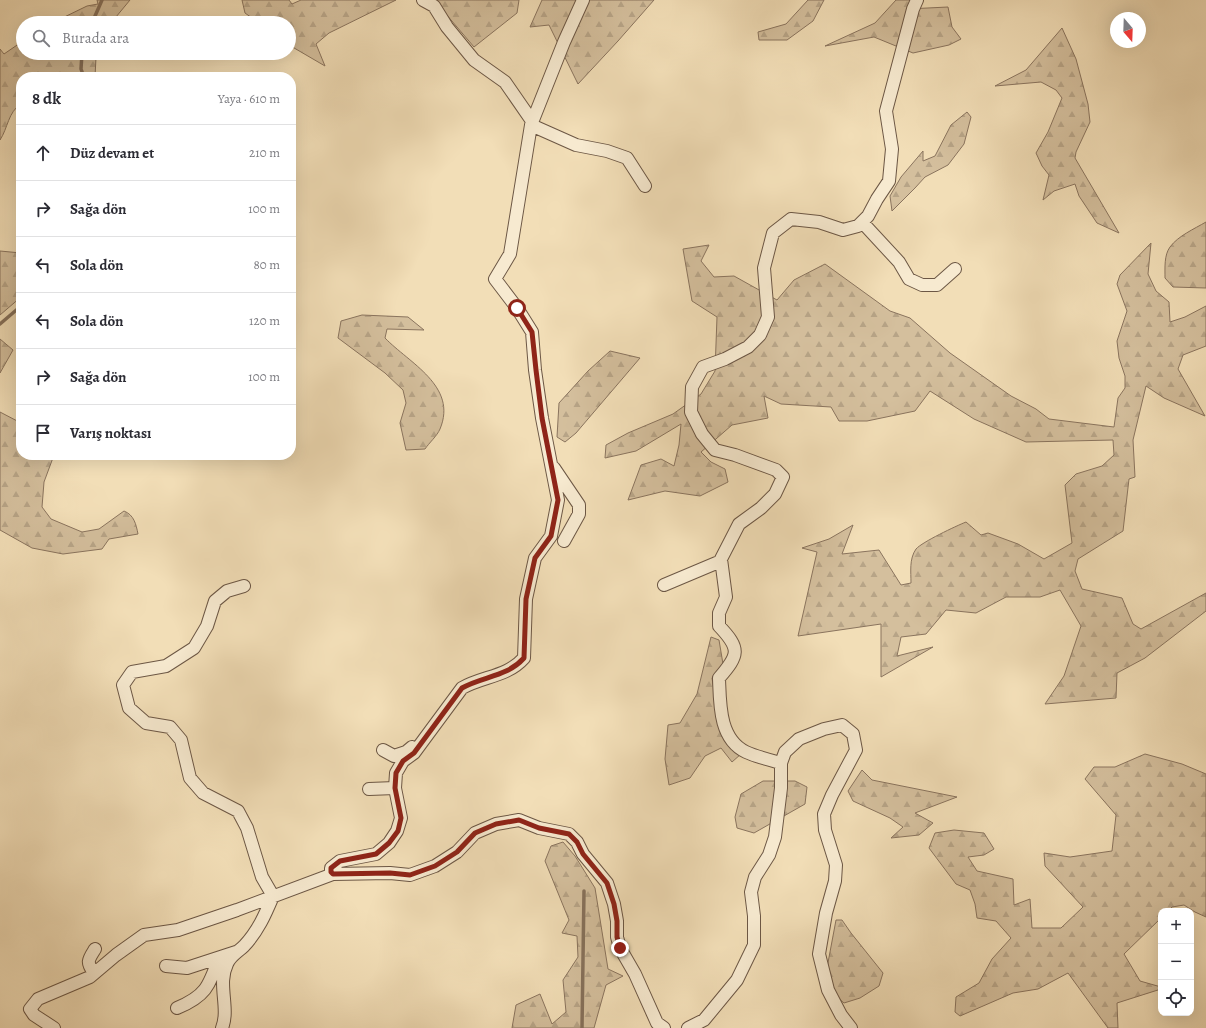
<!DOCTYPE html>
<html lang="tr">
<head>
<meta charset="utf-8">
<style>
  body { margin:0; font-family:Alegreya,serif; background:#f7f7f7; color:#2b2b33 }
  .controls { position:absolute; right:12px; bottom:12px; display:grid; overflow:hidden; border-radius:8px; box-shadow:0 4px 16px #0002 }
  .controls button { width:36px; height:36px; display:grid; place-items:center; padding:0; border:0; border-bottom:1px solid #e1e1e2; background:#fff; color:#2b2b33; font:20px sans-serif }
  .compass { position:absolute; left:1110px; top:12px; width:36px; height:36px; border-radius:50%; background:#fff; box-shadow:0 4px 16px #0002; rotate:161deg }
  .stop { position:absolute; width:12px; height:12px; margin:-9px; border:3px solid #8f2418; border-radius:50%; background:#fff }
  .stop.end { background:#8f2418; border-color:#fff; box-shadow:0 1px 4px #0008 }
  .list { margin:0; padding:0; list-style:none }
  h2 { display:flex; justify-content:space-between; align-items:center; height:52px; margin:0; padding:0 16px; font-size:17px }
  h2 small { font-size:13px; font-weight:400; color:#7c7c81 }
  .list li { display:grid; grid-template-columns:26px 1fr auto; gap:12px; align-items:center; box-sizing:border-box; height:56px; padding:0 16px; border-top:1px solid #e1e1e2 }
  .list b { display:block; font-size:15px; white-space:nowrap }
  .list em { font-size:13px; font-style:normal; color:#7c7c81 }
  .icon { flex:none; width:22px; height:22px; fill:none; stroke:currentColor; stroke-width:2; stroke-linecap:round; stroke-linejoin:round }
  .map { position:relative; flex:none; width:1206px; height:1028px; overflow:hidden }
  .search { position:absolute; background:#fff; box-shadow:0 4px 16px #0002; left:16px; top:16px; width:280px; height:44px; display:flex; align-items:center; gap:10px; box-sizing:border-box; padding:0 14px; border-radius:22px; color:#7c7c81; font-size:15px }
  .panel { position:absolute; background:#fff; box-shadow:0 4px 16px #0002; left:16px; top:72px; width:280px; height:388px; border-radius:16px }
  .map>svg:first-child { display:block }
</style>
</head>
<body>
<div class="map">
<svg width="1206" height="1028" viewBox="0 0 1206 1028">
  <defs>
    <pattern id="forest-firs" width="22" height="20" patternUnits="userSpaceOnUse"><rect width="22" height="20" fill="#d4bf9d"/><path d="M5 1l3.5 6h-7zM16 11l3.5 6h-7z" fill="#b7a487"/></pattern>
  </defs>
  <rect width="100%" height="100%" fill="#f2deb7"/>
  <filter id="stains"><feTurbulence type="fractalNoise" baseFrequency=".005" numOctaves="4"/><feColorMatrix values="0 0 0 0 .2 0 0 0 0 .09 0 0 0 0 .02 0 0 0 .5 -.17"/></filter>
  <radialGradient id="worn" r=".72"><stop offset=".6" stop-color="#630" stop-opacity="0"/><stop offset="1" stop-color="#630" stop-opacity=".3"/></radialGradient>
  <path fill="url(#forest-firs)" stroke="#8a745e" d="M 97,0 L 130,0 L 111,23 L 52,23 L 87,6 L 98,4 Z
    M 242,0 L 289,0 L 292,4 L 301,0 L 396,0 L 329,33 L 316,44 L 325,66 L 289,45 L 289,23 L 259,23 L 245,13 Z
    M 434,0 L 519,0 L 517,13 L 474,47 Z
    M 542,0 L 654,0 L 618,41 L 578,84 L 549,25 L 530,27 Z
    M 808,0 L 824,0 L 813,21 L 787,40 L 759,40 L 758,32 L 786,24 Z
    M 896,0 L 911,0 L 907,9 L 948,7 L 952,27 L 961,39 L 949,45 L 913,53 L 874,37 L 825,46 L 875,23 Z
    M 1062,28 L 1076,59 L 1088,104 L 1090,122 L 1076,152 L 1075,158 L 1119,233 L 1097,223 L 1079,196 L 1075,184 L 1054,191 L 1043,200 L 1049,175 L 1042,166 L 1036,153 L 1048,132 L 1062,98 L 1056,90 L 1041,82 L 995,86 L 1026,70 Z
    M 23,41 L 23,53 L 97,53 L 96,57 L 95,77 L 21,77 L 21,104 C 8,112 8,128 0,140 L 0,49 L 4,54 Z
    M 967,112 L 971,117 L 964,144 L 948,165 L 925,177 L 915,188 L 892,211 L 890,196 L 901,177 L 923,151 L 923,161 L 935,156 L 951,125 Z
    M 1206,222 L 1206,288 L 1173,287 L 1165,278 C 1165,268 1164,255 1170,247 C 1178,236 1194,229 1206,222 Z
    M 1151,243 L 1148,274 L 1156,291 L 1169,302 L 1170,322 L 1185,317 L 1206,306 L 1206,346 L 1183,355 L 1178,369 L 1205,416 L 1164,398 L 1146,386 L 1133,440 L 1135,477 L 1129,479 L 1123,531 L 1078,559 L 1075,571 L 1082,589 L 1122,598 L 1133,624 L 1141,629 L 1206,593 L 1206,611 L 1145,658 L 1117,673 L 1116,698 L 1045,704 L 1064,676 L 1081,626 L 1060,590 L 1040,597 L 1006,597 L 976,613 L 946,610 L 926,634 L 901,637 L 897,656 L 933,647 L 881,677 L 881,624 L 798,636 L 817,552 L 802,548 L 829,539 L 853,525 L 842,554 L 879,550 L 901,585 L 911,583 C 911,572 909,559 916,549 C 922,542 956,526 966,522 L 981,535 L 988,533 L 1018,544 L 1044,559 L 1072,543 L 1065,485 L 1076,474 L 1102,466 L 1114,455 L 1113,440 L 1026,442 L 974,419 L 930,391 L 915,411 L 867,421 L 839,421 L 831,407 L 781,404 L 764,396 L 768,418 L 732,425 L 701,452 L 711,462 L 725,469 L 728,482 L 700,496 L 665,491 L 628,500 L 641,465 L 661,459 L 674,466 L 679,445 L 681,424 L 636,451 L 605,458 L 606,445 L 628,433 L 673,414 L 701,394 L 715,371 L 717,317 L 692,301 L 683,249 L 709,245 L 701,261 L 714,277 L 734,276 L 777,300 L 794,280 L 825,264 L 890,311 L 910,318 L 950,353 L 1011,396 L 1036,409 L 1049,419 L 1114,427 L 1118,398 L 1125,388 L 1125,376 L 1119,358 L 1117,341 L 1127,311 L 1117,284 L 1120,275 Z
    M 0,251 L 21,253 L 21,297 L 0,315 Z
    M 362,315 L 408,317 L 424,330 L 387,329 L 385,338 C 409,363 458,386 440,429 C 437,436 429,443 425,449 L 406,450 L 400,423 L 406,403 L 403,390 L 385,373 L 338,338 L 341,321 Z
    M 0,339 L 13,350 L 0,373 Z
    M 610,351 L 640,358 L 576,433 L 565,442 L 557,437 L 559,403 L 588,371 Z
    M 0,412 L 21,423 L 21,455 L 54,455 L 44,482 L 42,507 L 51,519 L 82,532 L 99,529 L 124,511 C 134,515 136,524 138,534 L 109,539 L 102,549 L 63,554 L 32,548 L 0,530 Z
    M 711,637 L 719,640 L 723,664 L 712,678 L 719,720 L 741,754 L 732,762 L 721,748 L 705,756 L 690,778 L 669,785 L 665,759 L 668,725 L 680,723 L 697,694 Z
    M 1145,754 L 1182,764 L 1206,774 L 1206,917 L 1195,912 L 1184,905 L 1172,907 L 1168,911 L 1161,911 L 1161,918 L 1124,954 L 1140,981 L 1161,987 L 1161,989 L 1117,1003 L 1118,1028 L 1108,1028 L 1068,973 L 1038,989 L 1013,993 L 960,1016 L 955,1012 L 956,997 L 979,983 L 992,959 L 1011,938 L 996,921 L 977,918 L 975,904 L 970,890 L 956,884 L 929,848 L 935,833 L 954,830 L 984,833 L 994,849 L 984,855 L 968,857 L 977,871 L 1013,879 L 1014,905 L 1030,899 L 1032,928 L 1061,928 L 1083,907 L 1045,866 L 1044,853 L 1070,857 L 1112,851 L 1116,815 L 1085,779 L 1094,767 L 1115,767 Z
    M 862,770 L 872,780 L 957,797 L 915,813 L 933,823 L 919,835 L 891,838 L 903,827 L 890,818 L 853,801 L 848,791 Z
    M 763,781 L 795,781 L 807,787 L 805,804 L 754,833 L 737,828 L 735,817 L 741,794 Z
    M 563,842 L 575,856 L 595,888 L 608,969 L 623,976 L 606,985 L 594,1028 L 512,1028 L 516,1005 L 540,994 L 552,1024 L 566,1012 L 563,980 L 578,957 L 577,936 L 562,933 L 569,920 L 545,861 L 551,846 Z
    M 836,920 L 842,920 L 851,933 L 883,973 L 879,986 L 860,998 L 844,1003 L 837,997 L 827,968 Z"/>
  <g fill="none" stroke-linecap="round" stroke-linejoin="round">
    <path stroke="#86715b" stroke-width="3.5" d="M 92,23 L 102,0
      M 82,53 L 81,69 L 84,77
      M 0,324 L 21,306
      M 582,1028 L 584,891"/>
    <g stroke="#6c5745" stroke-width="14">
      <path id="minor" d="M 423,0 L 434,6 L 447,27 L 474,60 L 505,82 L 532,121
        M 583,0 L 564,42 L 531,125 L 510,254 L 495,279 L 517,308 L 532,332 L 535,370 L 542,418 L 558,500 L 551,536 L 535,558 L 526,599 L 524,658 C 507,677 483,676 462,688 L 428,734 L 414,753 L 403,761 L 396,773 L 395,788 L 401,818 L 397,831 L 389,843 L 376,854 L 340,861 L 331,868 L 331,871 L 333,874 L 390,873 L 410,875 L 435,866 L 457,852 L 475,833 L 496,824 L 519,820 L 539,828 L 569,834 L 577,842 L 583,854 L 607,883 L 614,904 L 617,921 L 617,937 L 620,948 L 635,974 L 657,1023 L 664,1028
        M 531,125 L 576,145 L 607,151 L 627,158 L 645,186
        M 862,222 L 899,262 L 909,279 L 922,285 L 937,285 L 955,269
        M 554,468 L 579,505 L 579,514 L 564,541
        M 664,585 L 721,561
        M 383,750 L 394,756 L 406,752 L 412,747
        M 781,763 C 770,760 757,757 746,752 C 719,739 720,704 719,678 C 739,655 741,649 719,626 L 719,613 L 726,597 L 721,559 L 739,524 L 761,508 L 775,494 L 783,477 L 776,470 L 735,455 L 715,450 L 702,434 L 691,412 L 692,387 L 703,367 L 725,359 L 748,347 L 760,335 L 768,317 L 764,268 L 773,233 L 791,219 L 819,222 L 843,230 L 858,226 L 868,216 L 877,199 L 889,181 L 892,149 L 886,111 L 913,9 L 917,0
        M 369,789 L 395,788
        M 166,966 L 187,968 L 236,952
        M 94,973 C 86,962 88,960 95,949
        M 177,1008 C 206,996 209,986 219,958
        M 54,1028 L 34,1015 L 30,1009 L 38,999 L 90,977 L 116,955 L 144,935 L 178,930 L 237,910 L 333,874
        M 222,1028 C 230,1008 217,984 227,964 C 230,956 238,952 244,946 C 258,931 265,915 273,896 L 262,877 L 247,828 L 238,811 L 203,793 L 190,778 L 181,740 L 170,727 L 146,723 L 129,708 L 123,685 L 132,672 L 166,666 L 194,648 L 207,626 L 215,601 L 227,591 L 244,586
        M 688,1028 L 704,1020 L 737,980 L 754,945 L 754,916 L 751,892 L 755,877 L 769,855 L 775,837 L 781,788 L 781,763 L 785,752 L 799,739 L 824,729 L 842,725 L 853,734 L 856,750 L 832,795 L 824,814 L 825,830 L 836,865 L 835,881 L 826,913 L 819,954 L 828,990 L 841,1015 L 851,1028"/>
    </g>
    <use href="#minor" stroke="#f7ead0" stroke-width="12"/>
  </g>
  <g fill="none" stroke-linecap="round" stroke-linejoin="round">
    <path stroke="#8f2418" stroke-width="5" d="M 517,308 L 532,332 L 536,370 L 542,418 L 558,500 L 551,536 L 535,558 L 526,599 L 524,658 C 507,677 483,676 462,688 L 428,734 L 414,753 L 403,761 L 396,773 L 395,788 L 401,818 L 398,831 L 389,843 L 376,854 L 340,861 L 331,868 L 331,872 L 333,874 L 390,873 L 410,875 L 435,866 L 457,852 L 475,833 L 496,824 L 519,820 L 539,828 L 569,834 L 577,842 L 583,854 L 607,883 L 614,904 L 617,921 L 617,937 L 620,948"/>
  </g>
  <rect width="100%" height="100%" filter="url(#stains)"/>
  <rect width="100%" height="100%" fill="url(#worn)"/>
</svg>
<div class="controls">
<button>+</button>
<button>−</button>
<button><svg class="icon" aria-label="locate" viewBox="0 0 24 24"><circle cx="12" cy="12" r="6"/><path d="M12 2v4M12 18v4M2 12h4M18 12h4"/></svg></button>
</div>
<svg class="compass" viewBox="-18 -18 36 36"><path d="M0-13l5 13h-10z" fill="#e53935"/><path d="M0 13l5-13h-10z" fill="#7c7c81"/></svg>
<div class="stop" style="left:517px;top:308px"></div>
<div class="stop end" style="left:620px;top:948px"></div>
<div class="search"><svg class="icon" aria-label="search" viewBox="0 0 24 24"><circle cx="10" cy="10" r="6"/><path d="M15 15l6 6"/></svg>Burada ara</div>
<section class="panel">
<h2>8 dk<small>Yaya · 610 m</small></h2>
<ul class="list">
<li><svg class="icon" aria-label="ahead" viewBox="0 0 24 24"><path d="M12 20V5M6 11l6-6 6 6"/></svg><div><b>Düz devam et</b></div><em>210 m</em></li>
<li><svg class="icon" aria-label="right" viewBox="0 0 24 24"><path d="M7 20v-9h11M14 6l5 5-5 5"/></svg><div><b>Sağa dön</b></div><em>100 m</em></li>
<li><svg class="icon" aria-label="left" viewBox="0 0 24 24"><path d="M17 20v-9H6M10 6l-5 5 5 5"/></svg><div><b>Sola dön</b></div><em>80 m</em></li>
<li><svg class="icon" aria-label="left" viewBox="0 0 24 24"><path d="M17 20v-9H6M10 6l-5 5 5 5"/></svg><div><b>Sola dön</b></div><em>120 m</em></li>
<li><svg class="icon" aria-label="right" viewBox="0 0 24 24"><path d="M7 20v-9h11M14 6l5 5-5 5"/></svg><div><b>Sağa dön</b></div><em>100 m</em></li>
<li><svg class="icon" aria-label="arrive" viewBox="0 0 24 24"><path d="M6 21V4h12l-3 4 3 4H6"/></svg><div><b>Varış noktası</b></div></li>
</ul>
</section>
</div>
</body>
</html>
